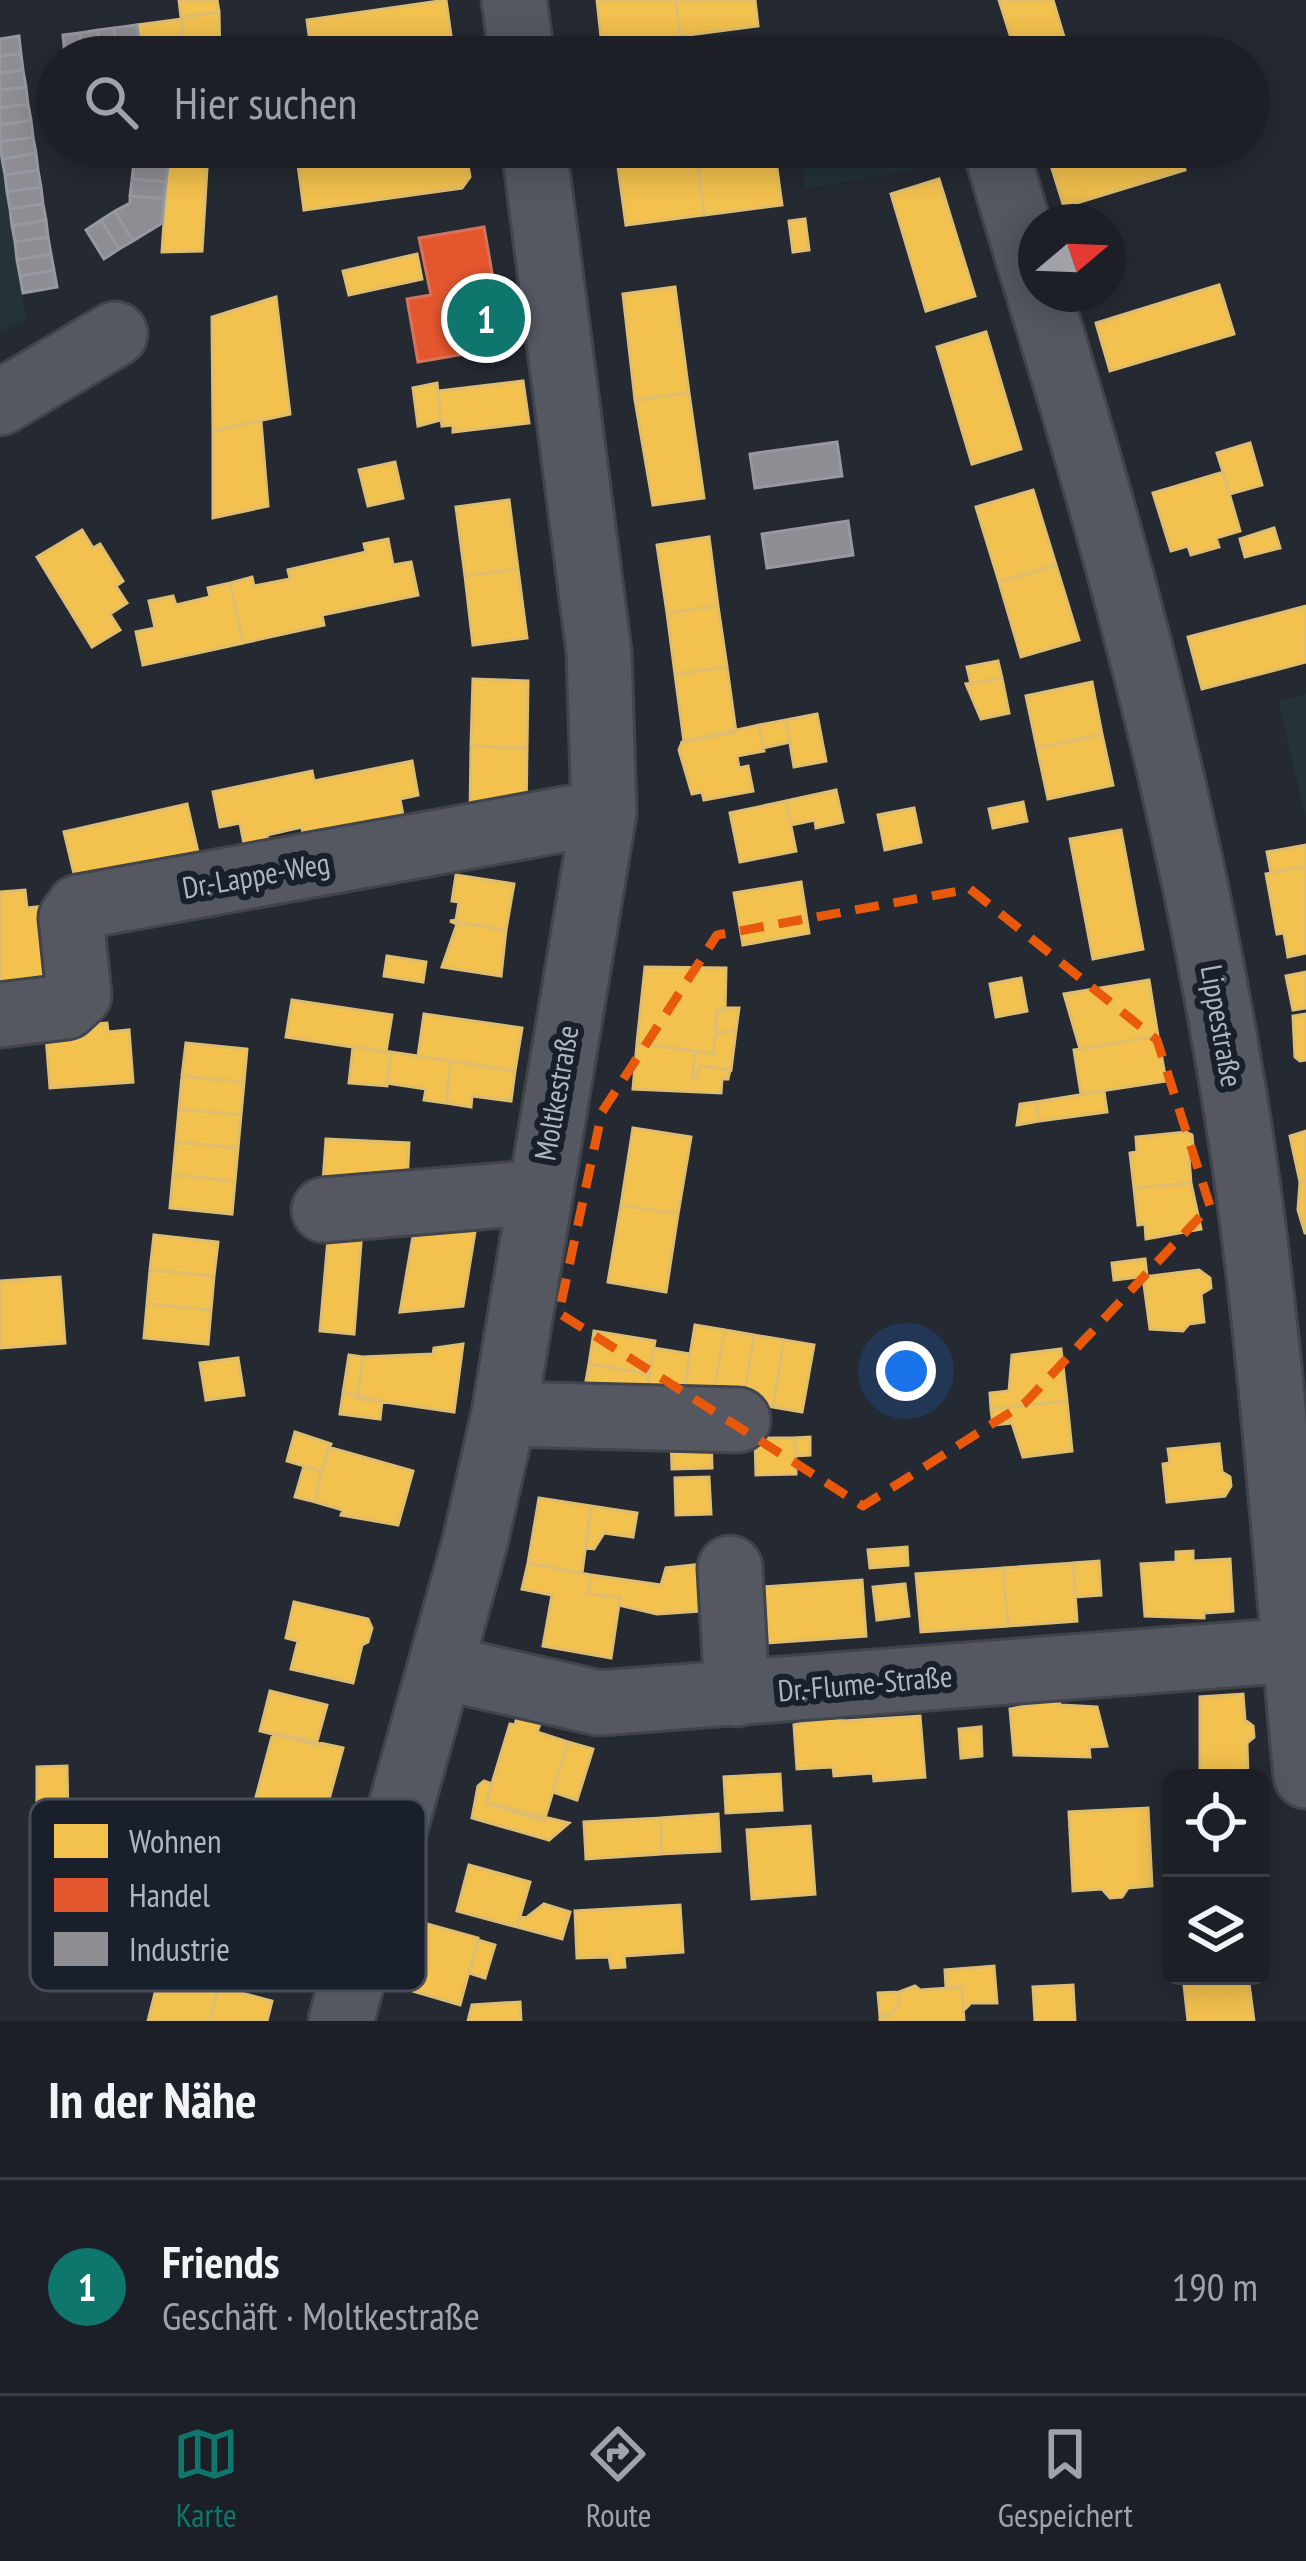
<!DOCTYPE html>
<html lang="de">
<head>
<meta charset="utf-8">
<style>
  body { margin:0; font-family:"PT Sans Narrow",sans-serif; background:#25272d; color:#f1f3f6 }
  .controls { position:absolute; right:36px; bottom:36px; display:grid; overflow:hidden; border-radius:18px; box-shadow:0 6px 30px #0003 }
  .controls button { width:108px; height:108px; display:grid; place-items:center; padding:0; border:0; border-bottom:3px solid #3a3d42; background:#1c1f25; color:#f1f3f6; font:60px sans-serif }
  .compass { position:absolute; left:1018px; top:204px; width:108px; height:108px; border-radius:50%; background:#1c1f25; box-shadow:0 6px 30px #0003; rotate:71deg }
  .you { position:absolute; left:906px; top:1371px; width:42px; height:42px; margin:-30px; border:9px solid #fff; border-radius:50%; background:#1a73e8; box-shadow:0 0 0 18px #1a73e833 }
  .badge { display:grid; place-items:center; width:78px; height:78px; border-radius:50%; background:#0f766e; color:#fff; font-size:39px; font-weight:700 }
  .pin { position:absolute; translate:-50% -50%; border:6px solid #fff; box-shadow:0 3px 12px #0006 }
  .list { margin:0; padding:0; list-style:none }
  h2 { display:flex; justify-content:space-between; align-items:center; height:156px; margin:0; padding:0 48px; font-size:51px }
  h2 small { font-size:39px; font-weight:400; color:#a0a2a7 }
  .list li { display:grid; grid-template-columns:78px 1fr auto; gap:36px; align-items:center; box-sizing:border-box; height:216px; padding:0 48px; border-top:3px solid #3a3d42 }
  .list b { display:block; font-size:45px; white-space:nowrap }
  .list p { margin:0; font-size:39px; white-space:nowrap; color:#a0a2a7 }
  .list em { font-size:39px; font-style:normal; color:#a0a2a7 }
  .icon { flex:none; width:66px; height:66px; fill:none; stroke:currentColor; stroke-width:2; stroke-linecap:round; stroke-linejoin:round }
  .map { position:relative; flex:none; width:1306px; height:2021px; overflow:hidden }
  .search { position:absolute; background:#1c1f25; box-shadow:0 6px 30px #0003; left:36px; right:36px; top:36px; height:132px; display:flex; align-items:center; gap:30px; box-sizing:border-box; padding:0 42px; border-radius:66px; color:#a0a2a7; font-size:45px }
  .sheet { height:372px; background:#1c1f25 }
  nav { display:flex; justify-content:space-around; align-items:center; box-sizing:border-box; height:168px; border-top:3px solid #3a3d42; background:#1c1f25; font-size:33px; color:#a0a2a7 }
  nav a { display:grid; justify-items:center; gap:6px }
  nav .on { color:#0f766e }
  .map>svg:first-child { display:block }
</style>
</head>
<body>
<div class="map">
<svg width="1306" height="2021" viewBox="0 0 1306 2021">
  <rect width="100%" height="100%" fill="#252931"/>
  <path fill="#233337" d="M 0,147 L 26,320 L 0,331 Z
    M 800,147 L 928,147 L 931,158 L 908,171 L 805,188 Z
    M 1306,694 L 1306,819 L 1278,701 Z"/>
  <path fill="#f2c14e" stroke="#debd71" stroke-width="3" d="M 179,0 L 217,0 L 219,12 L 181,17 Z
    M 446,0 L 454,57 L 312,57 L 307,20 Z
    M 597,0 L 676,0 L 680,36 L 602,46 Z
    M 676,0 L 755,0 L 758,26 L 680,36 Z
    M 999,0 L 1053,0 L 1070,57 L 1017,57 Z
    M 219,12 L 220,57 L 179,57 L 183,17 Z
    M 182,19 L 179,57 L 141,57 L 137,25 Z
    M 335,147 L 337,160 L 298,165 L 295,148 Z
    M 380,147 L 465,147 L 470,177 L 462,188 L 304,210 L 298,165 L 381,153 Z
    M 774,147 L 782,205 L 704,215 L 697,156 Z
    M 1088,147 L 1178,147 L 1185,170 L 1064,207 L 1049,159 Z
    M 169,149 L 208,152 L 202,251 L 162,252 Z
    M 697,156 L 704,215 L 626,225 L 618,167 Z
    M 939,179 L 975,296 L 926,311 L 891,194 Z
    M 805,219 L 809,250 L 793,252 L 789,221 Z
    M 417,254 L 422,279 L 349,295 L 343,271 Z
    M 1219,285 L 1234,334 L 1110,371 L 1096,323 Z
    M 675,287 L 689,393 L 635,400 L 623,294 Z
    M 276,297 L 290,414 L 213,431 L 212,317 Z
    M 986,332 L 1021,449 L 972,464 L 937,347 Z
    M 523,381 L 529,423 L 453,432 L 453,425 L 442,426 L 438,391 Z
    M 437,383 L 441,420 L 418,426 L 413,388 Z
    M 689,393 L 704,498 L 653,505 L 635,400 Z
    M 261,421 L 268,506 L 213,518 L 213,431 Z
    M 1250,443 L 1262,485 L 1230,494 L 1217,453 Z
    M 395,462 L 403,498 L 368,506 L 359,470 Z
    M 1223,472 L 1240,531 L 1216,538 L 1219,547 L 1191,555 L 1188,546 L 1171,551 L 1153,493 Z
    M 1033,490 L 1056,565 L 999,582 L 976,507 Z
    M 509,500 L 518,569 L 465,576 L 456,507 Z
    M 1274,528 L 1280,548 L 1245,557 L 1240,539 Z
    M 82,530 L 93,548 L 100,544 L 123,581 L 116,586 L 127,603 L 110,614 L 120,630 L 92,647 L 37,557 Z
    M 709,537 L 718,606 L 667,613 L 657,545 Z
    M 388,539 L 393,565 L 411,562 L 418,595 L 322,615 L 324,625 L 243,643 L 230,583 L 252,577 L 254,586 L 290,579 L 288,570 L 366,552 L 364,544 Z
    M 1056,565 L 1079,640 L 1021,657 L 999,582 Z
    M 518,569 L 527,638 L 473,645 L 465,576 Z
    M 230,583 L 243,643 L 143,665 L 136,632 L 155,628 L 149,601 L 173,596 L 176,605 L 210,597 L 208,588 Z
    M 718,606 L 727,667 L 675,674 L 667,613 Z
    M 1306,606 L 1306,662 L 1202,689 L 1188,637 Z
    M 998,661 L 1002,678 L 971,684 L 967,667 Z
    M 727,667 L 736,732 L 684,742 L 675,674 Z
    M 1002,678 L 1009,713 L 981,719 L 966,684 Z
    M 473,679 L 528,681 L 527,748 L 471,746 Z
    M 1092,682 L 1102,734 L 1037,748 L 1026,696 Z
    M 817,714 L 826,761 L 794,767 L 786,720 Z
    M 786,720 L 790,742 L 763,748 L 759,725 Z
    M 759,725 L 764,751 L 737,756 L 739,768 L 748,766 L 753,791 L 704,800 L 702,792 L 692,794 L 679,750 L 682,742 Z
    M 1102,734 L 1113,785 L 1048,799 L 1037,748 Z
    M 471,746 L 527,748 L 526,817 L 470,815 Z
    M 412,761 L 418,795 L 400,799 L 405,826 L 303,836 L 302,827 L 267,835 L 269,844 L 245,849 L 240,823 L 220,827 L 213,792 L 312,771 L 314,781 Z
    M 836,790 L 843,822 L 816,828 L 815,820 L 791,825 L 786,801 Z
    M 786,801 L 796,851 L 740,862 L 730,813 Z
    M 1023,802 L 1027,821 L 993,828 L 989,809 Z
    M 187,804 L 198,852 L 76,882 L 64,832 Z
    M 914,808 L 921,842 L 885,850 L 878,815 Z
    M 1121,830 L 1143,949 L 1093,959 L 1070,839 Z
    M 1306,845 L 1306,866 L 1271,873 L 1267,852 Z
    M 1306,866 L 1306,953 L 1288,957 L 1284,933 L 1277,934 L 1266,874 Z
    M 456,875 L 514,884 L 506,930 L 450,921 L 456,920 L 459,902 L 452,901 Z
    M 801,882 L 809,933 L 743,945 L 734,893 Z
    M 25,890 L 27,908 L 46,906 L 54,990 L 1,996 L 0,892 Z
    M 450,921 L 506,930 L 501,976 L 442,967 L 457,924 Z
    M 387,956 L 426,962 L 423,982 L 384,976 Z
    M 645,967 L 726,968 L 725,1011 L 716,1012 L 714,1054 L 637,1043 Z
    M 1306,972 L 1306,1008 L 1293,1010 L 1286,976 Z
    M 1021,978 L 1027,1011 L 996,1017 L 990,984 Z
    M 1149,980 L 1158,1036 L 1080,1049 L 1064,994 Z
    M 292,1000 L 392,1015 L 386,1052 L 286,1037 Z
    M 726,1008 L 739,1008 L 736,1030 L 715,1034 L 716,1012 Z
    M 424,1014 L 522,1028 L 515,1071 L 418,1056 Z
    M 1306,1014 L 1306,1060 L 1300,1061 L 1295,1057 L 1293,1016 Z
    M 107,1023 L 108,1032 L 129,1030 L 133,1082 L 50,1088 L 46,1036 L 63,1026 Z
    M 736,1030 L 731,1070 L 700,1066 L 697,1078 L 692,1078 L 696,1051 L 714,1054 L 715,1034 Z
    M 1158,1036 L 1166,1081 L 1081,1094 L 1074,1050 Z
    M 186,1043 L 247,1049 L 244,1082 L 182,1076 Z
    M 637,1043 L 696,1051 L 692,1078 L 697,1078 L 700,1066 L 730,1070 L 728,1079 L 722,1079 L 721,1093 L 633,1089 Z
    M 353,1047 L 391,1052 L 387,1086 L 349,1083 Z
    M 391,1052 L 451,1061 L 446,1103 L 424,1100 L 426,1089 L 386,1083 Z
    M 451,1061 L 515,1071 L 511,1101 L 472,1096 L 471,1107 L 446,1103 Z
    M 182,1076 L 244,1082 L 241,1115 L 179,1109 Z
    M 1104,1091 L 1107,1112 L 1039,1121 L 1036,1102 Z
    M 1036,1102 L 1039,1121 L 1017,1125 L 1020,1104 Z
    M 179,1109 L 241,1115 L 238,1148 L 176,1142 Z
    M 633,1128 L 691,1137 L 678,1214 L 621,1205 Z
    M 1306,1131 L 1306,1181 L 1300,1182 L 1290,1136 Z
    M 1186,1132 L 1192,1135 L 1194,1156 L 1189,1157 L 1191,1183 L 1134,1188 L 1130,1153 L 1137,1152 L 1136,1137 Z
    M 326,1139 L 409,1143 L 407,1185 L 323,1182 Z
    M 176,1142 L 238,1148 L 235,1181 L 173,1175 Z
    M 173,1175 L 235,1181 L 232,1214 L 170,1208 Z
    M 1306,1181 L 1306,1233 L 1305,1233 L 1298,1210 L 1300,1182 Z
    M 1191,1183 L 1201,1229 L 1146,1239 L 1145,1224 L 1138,1225 L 1134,1188 Z
    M 621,1205 L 678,1214 L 666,1292 L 608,1282 Z
    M 479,1207 L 463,1306 L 400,1312 L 417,1213 Z
    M 329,1227 L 362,1230 L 354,1334 L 320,1331 Z
    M 154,1235 L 218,1242 L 214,1276 L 150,1270 Z
    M 1145,1259 L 1147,1276 L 1114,1280 L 1112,1263 Z
    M 150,1270 L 214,1276 L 211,1310 L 147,1304 Z
    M 1199,1270 L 1210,1278 L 1211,1288 L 1201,1294 L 1204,1322 L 1189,1324 L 1183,1331 L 1150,1329 L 1143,1277 Z
    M 60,1277 L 65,1343 L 0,1348 L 0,1281 Z
    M 147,1304 L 211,1310 L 208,1344 L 144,1338 Z
    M 695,1325 L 725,1330 L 713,1397 L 684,1392 Z
    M 725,1330 L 754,1335 L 743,1402 L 713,1397 Z
    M 594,1331 L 655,1341 L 649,1374 L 589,1364 Z
    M 754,1335 L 784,1340 L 773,1407 L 743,1402 Z
    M 784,1340 L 814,1345 L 802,1412 L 773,1407 Z
    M 463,1344 L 454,1412 L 357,1398 L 363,1357 L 433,1354 L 434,1348 Z
    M 654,1348 L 690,1354 L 684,1391 L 648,1384 Z
    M 1061,1349 L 1067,1401 L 991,1409 L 990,1393 L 1009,1391 L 1012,1355 Z
    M 349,1355 L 363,1357 L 358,1395 L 343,1393 Z
    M 238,1358 L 244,1395 L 206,1400 L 200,1363 Z
    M 589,1364 L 649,1374 L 644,1408 L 583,1398 Z
    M 343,1393 L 382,1401 L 380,1419 L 340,1414 Z
    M 1067,1401 L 1072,1451 L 1023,1457 L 1012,1423 L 993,1425 L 991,1409 Z
    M 295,1432 L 331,1444 L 321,1471 L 287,1461 Z
    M 711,1432 L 712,1468 L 672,1469 L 671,1433 Z
    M 810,1437 L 810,1455 L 795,1456 L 795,1438 Z
    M 755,1438 L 795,1438 L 796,1474 L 756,1475 Z
    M 1219,1444 L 1222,1472 L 1230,1477 L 1231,1486 L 1225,1496 L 1167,1502 L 1163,1464 L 1170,1463 L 1168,1449 Z
    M 328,1447 L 413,1471 L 398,1525 L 341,1515 L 343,1510 L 315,1502 Z
    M 304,1466 L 321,1471 L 315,1502 L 295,1497 Z
    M 709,1477 L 711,1514 L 676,1515 L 675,1478 Z
    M 539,1498 L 591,1506 L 582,1573 L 528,1563 Z
    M 591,1506 L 637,1513 L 633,1537 L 604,1533 L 594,1549 L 586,1548 Z
    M 907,1547 L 908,1565 L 870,1568 L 868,1550 Z
    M 1193,1551 L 1193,1561 L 1230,1559 L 1233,1611 L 1204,1613 L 1204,1618 L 1145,1616 L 1141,1564 L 1176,1562 L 1176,1552 Z
    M 1099,1561 L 1101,1595 L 1076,1597 L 1073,1563 Z
    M 528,1563 L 591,1575 L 588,1594 L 620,1597 L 611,1658 L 543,1646 L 552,1595 L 522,1589 Z
    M 713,1563 L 716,1610 L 657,1614 L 618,1605 L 620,1597 L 588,1594 L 591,1575 L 661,1585 L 666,1568 Z
    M 1073,1563 L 1077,1621 L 1008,1626 L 1003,1568 Z
    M 1003,1568 L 1008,1626 L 921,1632 L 916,1574 Z
    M 862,1580 L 866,1636 L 768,1643 L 764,1587 Z
    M 905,1584 L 909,1616 L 877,1620 L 873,1587 Z
    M 294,1602 L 368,1619 L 372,1628 L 368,1642 L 362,1645 L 353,1683 L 291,1669 L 298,1641 L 286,1638 Z
    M 270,1691 L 327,1705 L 316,1745 L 260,1731 Z
    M 1243,1694 L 1245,1720 L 1253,1726 L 1254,1737 L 1247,1743 L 1248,1778 L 1200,1773 L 1200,1697 Z
    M 1056,1700 L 1061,1705 L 1097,1707 L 1107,1746 L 1089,1747 L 1090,1757 L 1014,1755 L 1010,1709 Z
    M 836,1715 L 843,1721 L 920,1716 L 925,1777 L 874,1781 L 873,1773 L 834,1776 L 833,1767 L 797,1769 L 794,1725 Z
    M 517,1717 L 540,1724 L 537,1732 L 568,1742 L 544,1821 L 486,1803 L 510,1724 L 515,1725 Z
    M 981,1727 L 982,1756 L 961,1758 L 959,1729 Z
    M 273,1733 L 343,1748 L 320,1832 L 252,1812 Z
    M 568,1742 L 593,1749 L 577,1800 L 553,1792 Z
    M 67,1766 L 68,1818 L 37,1819 L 37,1767 Z
    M 780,1774 L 782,1810 L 726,1813 L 724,1777 Z
    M 484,1781 L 492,1784 L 486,1803 L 569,1823 L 549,1840 L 472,1818 L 478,1786 Z
    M 1148,1808 L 1152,1886 L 1128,1888 L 1122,1897 L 1110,1898 L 1102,1889 L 1073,1891 L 1069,1812 Z
    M 718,1814 L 720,1851 L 661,1854 L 661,1818 Z
    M 661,1818 L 661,1854 L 586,1859 L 584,1822 Z
    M 810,1826 L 815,1894 L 752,1899 L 747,1830 Z
    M 469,1865 L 530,1882 L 517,1927 L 457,1911 Z
    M 544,1904 L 570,1912 L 562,1939 L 517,1927 L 520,1916 L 526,1918 Z
    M 680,1905 L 683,1952 L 624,1956 L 625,1967 L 611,1968 L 609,1957 L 577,1958 L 575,1911 Z
    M 427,1924 L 478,1938 L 460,2005 L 409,1990 Z
    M 478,1940 L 495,1945 L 485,1978 L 469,1973 Z
    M 994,1966 L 997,2003 L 971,2003 L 963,2011 L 962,1987 L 946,1988 L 945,1970 Z
    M 160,1973 L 218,1987 L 210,2021 L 148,2021 Z
    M 1183,1976 L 1248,1976 L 1254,2021 L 1188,2021 Z
    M 1073,1985 L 1075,2021 L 1035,2021 L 1033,1987 Z
    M 915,1986 L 920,1990 L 962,1987 L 964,2021 L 880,2021 L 880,2016 L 891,2015 L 900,2004 L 899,1992 Z
    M 218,1987 L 272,2001 L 267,2021 L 210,2021 Z
    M 899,1992 L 900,2004 L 891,2015 L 880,2016 L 878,1993 Z
    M 520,2002 L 521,2021 L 468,2021 L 472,2005 Z"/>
  <path fill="#e4572e" stroke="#d4735b" stroke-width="3" d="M 484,227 L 505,347 L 418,362 L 407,299 L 431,295 L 419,238 Z"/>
  <path fill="#8d8d92" stroke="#9799a1" stroke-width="3" d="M 137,25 L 141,57 L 118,57 L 114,28 Z
    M 114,28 L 118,57 L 101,57 L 98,30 Z
    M 98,30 L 101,57 L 84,57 L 80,33 Z
    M 80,33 L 84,57 L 65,57 L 63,35 Z
    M 19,36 L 21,54 L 0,56 L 0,39 Z
    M 21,54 L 23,70 L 0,73 L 0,56 Z
    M 23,70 L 26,87 L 0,90 L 0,73 Z
    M 26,87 L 28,104 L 0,108 L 0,90 Z
    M 28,104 L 31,120 L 0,125 L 0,108 Z
    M 31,120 L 33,137 L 0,142 L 0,125 Z
    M 33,137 L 36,153 L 2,159 L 0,142 Z
    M 135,147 L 169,149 L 168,166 L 134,162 Z
    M 36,153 L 38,170 L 5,175 L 2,159 Z
    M 134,162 L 168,166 L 166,182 L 132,179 Z
    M 38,170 L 41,187 L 7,192 L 5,175 Z
    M 132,179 L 166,182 L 164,199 L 130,196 Z
    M 41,187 L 43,204 L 10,209 L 7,192 Z
    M 130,196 L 164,199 L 162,223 L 133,241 L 115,211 L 130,203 Z
    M 43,204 L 46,220 L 12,226 L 10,209 Z
    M 115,211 L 133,241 L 119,249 L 101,220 Z
    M 46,220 L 48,237 L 15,242 L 12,226 Z
    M 101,220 L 119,249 L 104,259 L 86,230 Z
    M 48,237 L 51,254 L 17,260 L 15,242 Z
    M 51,254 L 54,270 L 20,276 L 17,260 Z
    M 54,270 L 57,287 L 23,293 L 20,276 Z
    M 837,442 L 842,476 L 755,488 L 750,454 Z
    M 848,521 L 853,555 L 767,568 L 762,534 Z"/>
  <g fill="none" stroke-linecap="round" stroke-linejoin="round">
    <g stroke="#41444b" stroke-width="69">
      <path id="minor" d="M 514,0 L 522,57
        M 995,147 L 1036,284
        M 1039,294 C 1118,550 1186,806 1230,1071 C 1270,1303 1283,1541 1306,1776
        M 0,403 L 115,334
        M 0,1015 L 66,1007 L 79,995 L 71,918 L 79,907 L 604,812
        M 324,1210 L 540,1192
        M 504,1414 L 738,1420
        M 730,1568 L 737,1694
        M 441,1667 L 599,1703 L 1294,1650
        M 341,2021 L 475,1542 L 504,1414 L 604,812 L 599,652 L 534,147"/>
    </g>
    <use href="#minor" stroke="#555860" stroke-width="63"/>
  </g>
  <path fill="none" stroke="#e8590c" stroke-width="9" stroke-dasharray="24 15" stroke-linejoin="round" d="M 970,889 L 1157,1040 L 1210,1206 L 1025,1403 L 863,1506 L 559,1313 L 602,1112 L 717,935 Z"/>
  <g text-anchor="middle" stroke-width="12" stroke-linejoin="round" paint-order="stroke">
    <g font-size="30" fill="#aeb5c4" stroke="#191f2b">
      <text transform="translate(256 876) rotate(-10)" y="10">Dr.-Lappe-Weg</text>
      <text transform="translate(1221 1026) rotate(80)" y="10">Lippestraße</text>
      <text transform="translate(557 1093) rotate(-80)" y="10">Moltkestraße</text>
      <text transform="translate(865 1684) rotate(-5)" y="10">Dr.-Flume-Straße</text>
    </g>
  </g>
  <rect x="30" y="1799" width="396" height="192" rx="18" fill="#191f2b" stroke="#464c59" stroke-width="3"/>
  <rect x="54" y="1824" width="54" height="34" fill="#f2c14e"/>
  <rect x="54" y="1878" width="54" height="34" fill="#e4572e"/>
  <rect x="54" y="1932" width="54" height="34" fill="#8d8d92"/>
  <g font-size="33" fill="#aeb5c4">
    <text x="129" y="1853">Wohnen</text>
    <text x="129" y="1907">Handel</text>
    <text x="129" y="1961">Industrie</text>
  </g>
</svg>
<div class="controls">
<button><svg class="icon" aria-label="locate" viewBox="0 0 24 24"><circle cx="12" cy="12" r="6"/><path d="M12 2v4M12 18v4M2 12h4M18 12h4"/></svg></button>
<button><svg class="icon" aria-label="layers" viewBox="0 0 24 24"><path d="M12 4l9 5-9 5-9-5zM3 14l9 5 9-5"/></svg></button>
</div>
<svg class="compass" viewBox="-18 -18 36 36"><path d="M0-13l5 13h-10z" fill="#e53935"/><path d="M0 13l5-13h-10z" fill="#a0a2a7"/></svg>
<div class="you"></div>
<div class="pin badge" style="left:486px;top:318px">1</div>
<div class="search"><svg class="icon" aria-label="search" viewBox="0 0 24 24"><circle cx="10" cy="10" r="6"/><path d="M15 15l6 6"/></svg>Hier suchen</div>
</div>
<section class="sheet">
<h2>In der Nähe<small></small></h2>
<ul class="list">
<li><span class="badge">1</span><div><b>Friends</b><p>Geschäft · Moltkestraße</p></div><em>190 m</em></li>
</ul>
</section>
<nav>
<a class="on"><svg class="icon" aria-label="map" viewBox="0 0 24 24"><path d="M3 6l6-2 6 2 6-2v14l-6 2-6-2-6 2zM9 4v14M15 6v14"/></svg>Karte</a>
<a><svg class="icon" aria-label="directions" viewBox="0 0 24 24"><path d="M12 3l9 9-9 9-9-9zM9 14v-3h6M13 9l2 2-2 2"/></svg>Route</a>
<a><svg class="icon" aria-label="saved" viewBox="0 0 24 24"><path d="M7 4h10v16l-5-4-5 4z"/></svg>Gespeichert</a>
</nav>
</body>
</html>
